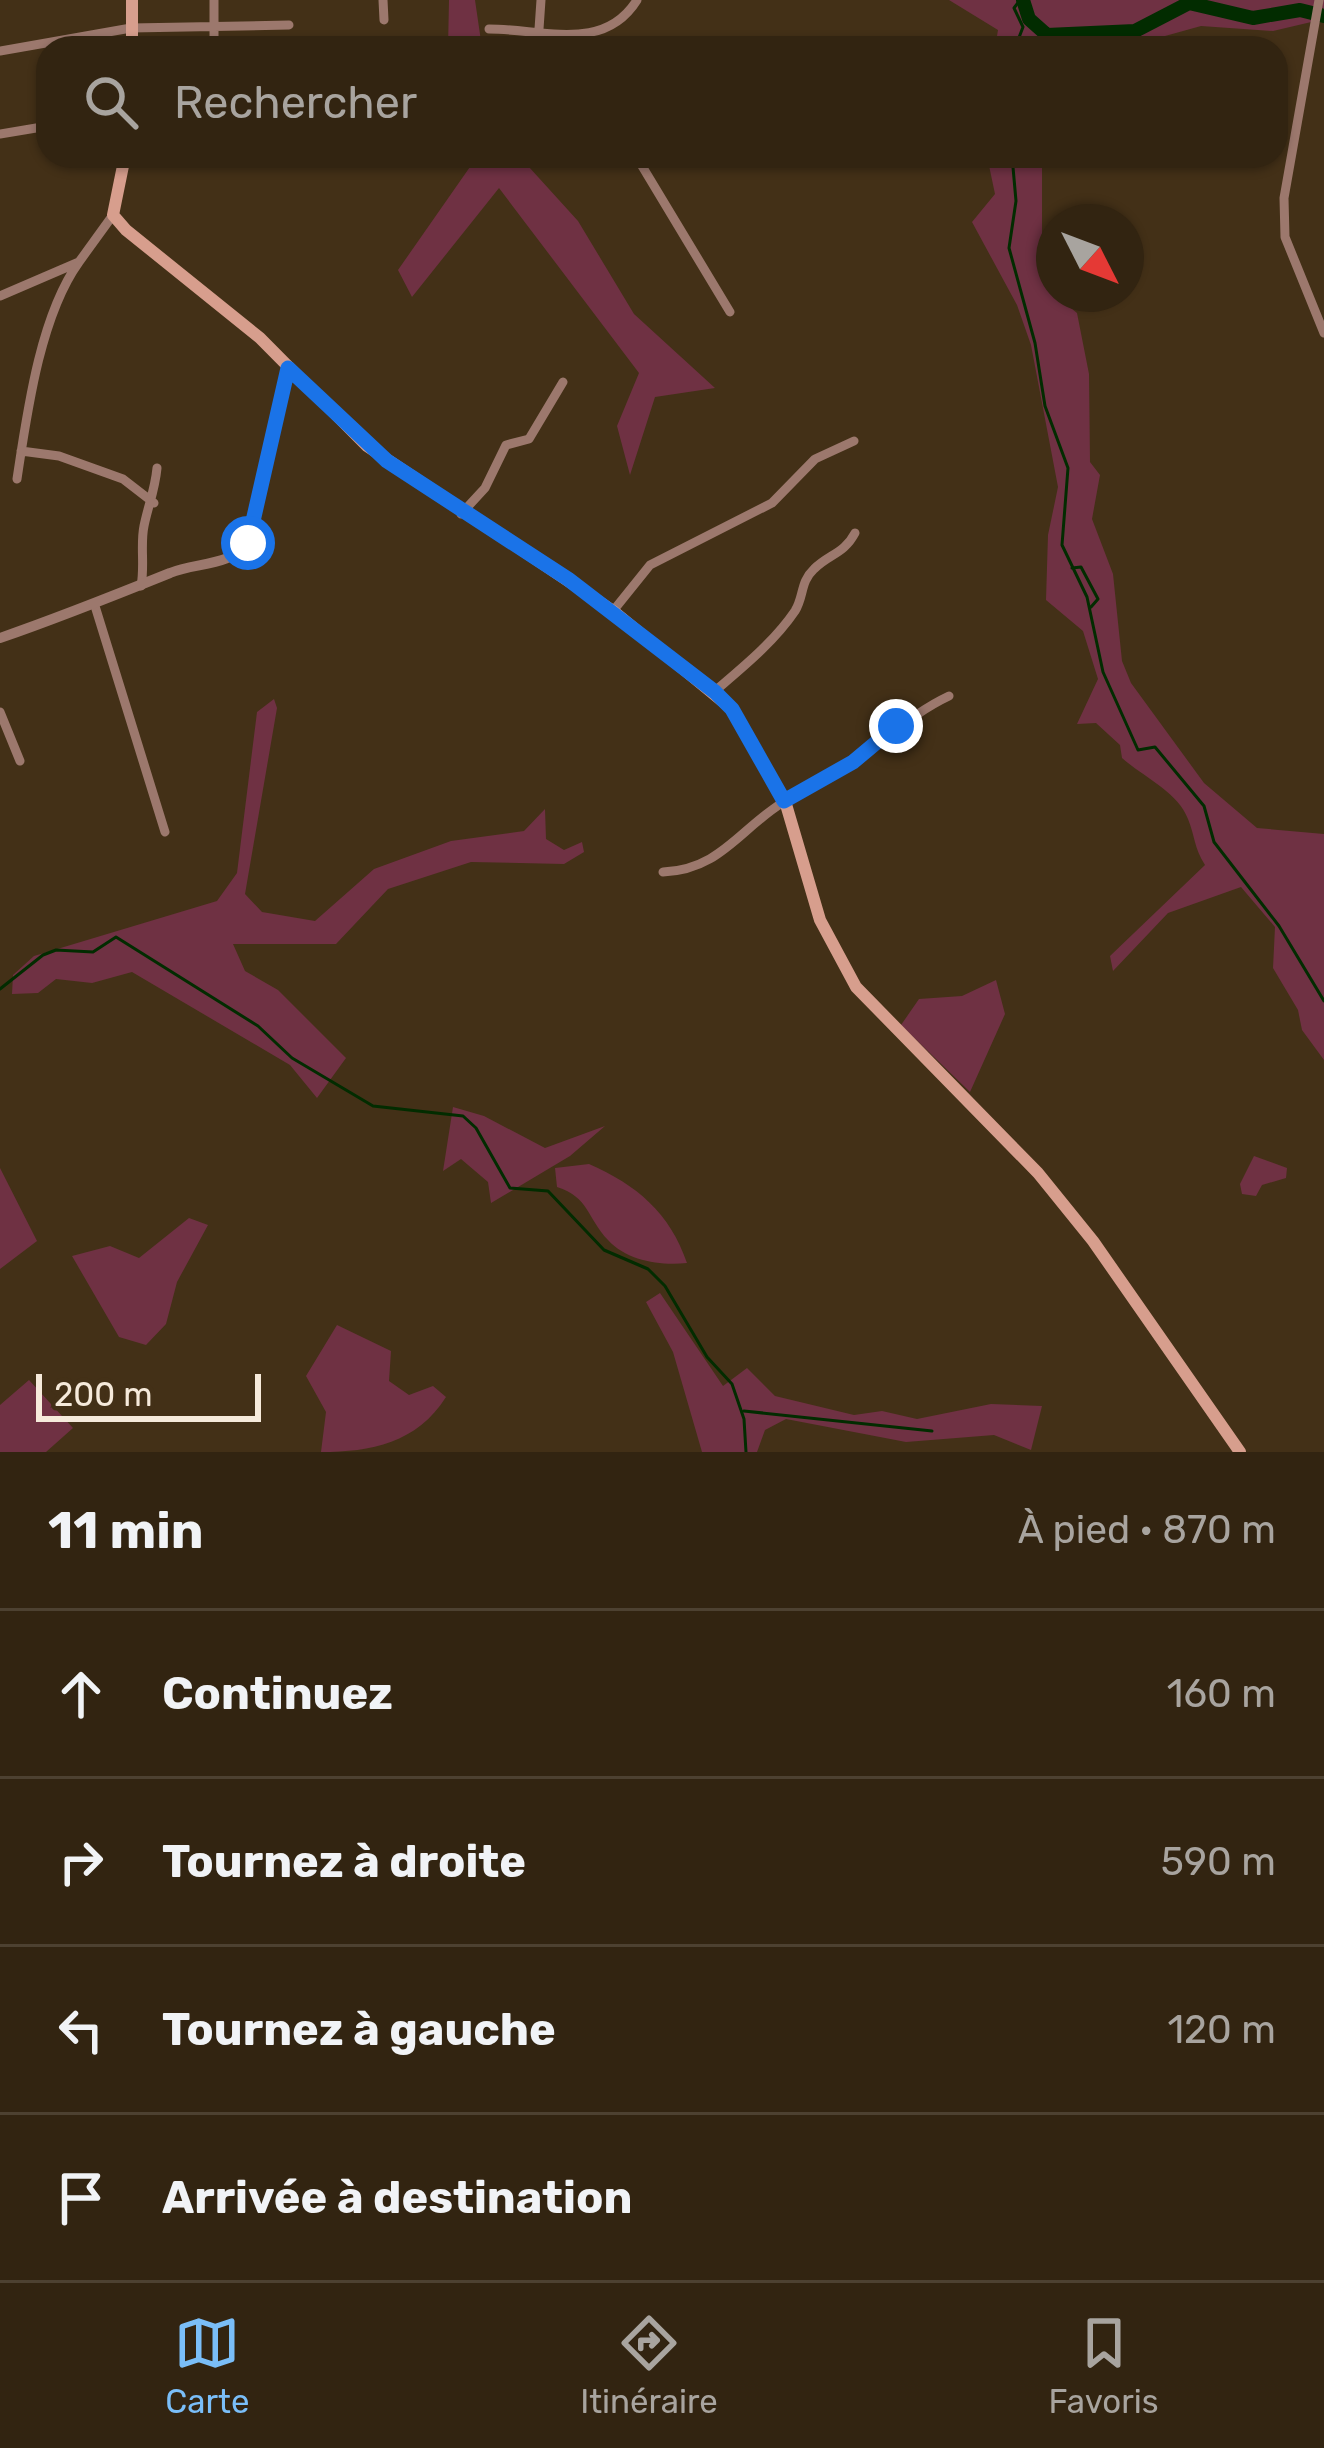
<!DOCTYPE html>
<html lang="fr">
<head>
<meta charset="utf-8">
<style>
  body { margin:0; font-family:Rubik,sans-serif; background:#3d301f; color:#f1f3f6 }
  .compass { position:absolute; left:1036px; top:204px; width:108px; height:108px; border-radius:50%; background:#322411; box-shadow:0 3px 9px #0004; rotate:132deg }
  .scale { position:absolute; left:36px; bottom:30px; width:225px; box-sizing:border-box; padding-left:12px; border:6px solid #f6eadb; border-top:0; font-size:33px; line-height:42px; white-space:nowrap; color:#f6eadb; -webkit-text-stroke:9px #433017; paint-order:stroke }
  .stop { position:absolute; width:36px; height:36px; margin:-27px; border:9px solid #1a73e8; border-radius:50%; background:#fff }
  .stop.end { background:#1a73e8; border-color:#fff; box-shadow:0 3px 12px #0008 }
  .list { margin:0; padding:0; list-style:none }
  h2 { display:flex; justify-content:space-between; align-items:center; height:156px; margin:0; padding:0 48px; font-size:51px }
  h2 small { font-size:39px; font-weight:400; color:#a8a49f }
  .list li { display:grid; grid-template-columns:78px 1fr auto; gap:36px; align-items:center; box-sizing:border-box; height:168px; padding:0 48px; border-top:3px solid #4d4131 }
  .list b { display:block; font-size:45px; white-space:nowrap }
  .list em { font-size:39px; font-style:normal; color:#a8a49f }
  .icon { flex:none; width:66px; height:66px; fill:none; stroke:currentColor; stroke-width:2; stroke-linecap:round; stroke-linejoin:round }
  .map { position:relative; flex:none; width:1324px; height:1452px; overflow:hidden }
  .search { position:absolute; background:#322411; box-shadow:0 3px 9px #0004; left:36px; right:36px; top:36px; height:132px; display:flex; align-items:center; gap:30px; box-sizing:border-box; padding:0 42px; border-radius:36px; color:#a8a49f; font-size:45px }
  .sheet { height:828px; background:#322411 }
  nav { display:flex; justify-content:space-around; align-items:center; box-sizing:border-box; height:168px; border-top:3px solid #4d4131; background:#322411; font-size:33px; color:#a8a49f }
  nav a { display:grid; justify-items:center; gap:6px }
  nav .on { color:#7abef8 }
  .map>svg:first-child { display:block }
</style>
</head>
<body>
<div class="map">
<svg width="1324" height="1452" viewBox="0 0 1324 1452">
  <rect width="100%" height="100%" fill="#433017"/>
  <path fill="#6f3143" d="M 449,0 L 475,0 L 482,48 L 448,48 Z
    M 949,0 L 1324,0 L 1324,19 L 1273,31 L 1201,26 L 1122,48 L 995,48 L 998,30 Z
    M 472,156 L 519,156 L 578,221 L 634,314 L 715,388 L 655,397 L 630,475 L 617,426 L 639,373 L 499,188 L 412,297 L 398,270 L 472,164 Z
    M 987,156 L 1042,156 L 1042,255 L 1054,294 L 1077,313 L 1089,374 L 1090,462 L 1100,475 L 1092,519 L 1113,574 L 1122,661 L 1131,683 L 1204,783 L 1257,828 L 1324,834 L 1324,1060 L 1302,1030 L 1298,1010 L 1273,968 L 1275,927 L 1241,887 L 1168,913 L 1113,971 L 1110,956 L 1205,865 C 1194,848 1195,836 1188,819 C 1178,792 1142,776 1122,758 L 1120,745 L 1096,723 L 1077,724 L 1098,679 L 1083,631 L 1046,600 L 1048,535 L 1058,487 L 1031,345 L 1017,305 L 972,222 L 995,194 Z
    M 274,699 L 277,708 L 245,894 L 262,912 L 315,921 L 374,869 L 451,841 L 524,831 L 545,809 L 546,839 L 564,850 L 582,842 L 584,852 L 564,864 L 471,862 L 388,889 L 336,944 L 233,944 L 245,971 L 278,990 L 346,1058 L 317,1098 L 290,1065 L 132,972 L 92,983 L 56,979 L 38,993 L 12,994 L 13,975 L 34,956 L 217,901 L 237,873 L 257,712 Z
    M 996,980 L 1005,1014 L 970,1092 L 901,1025 L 919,999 L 962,996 Z
    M 453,1107 L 484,1116 L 545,1148 L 605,1126 L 570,1156 L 491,1203 L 488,1182 L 461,1159 L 443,1171 Z
    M 1254,1156 L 1287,1168 L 1286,1178 L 1262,1185 L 1256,1196 L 1242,1194 L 1240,1184 Z
    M 589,1164 C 637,1185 670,1213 687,1263 C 661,1266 627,1261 608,1240 C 587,1218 589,1197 557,1187 L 555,1168 Z
    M 0,1168 L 37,1241 L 0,1269 Z
    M 189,1218 L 208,1225 L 177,1282 L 166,1324 L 146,1345 L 119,1337 L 72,1256 L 110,1246 L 139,1258 Z
    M 660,1293 L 723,1386 L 747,1368 L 775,1396 L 854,1415 L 882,1411 L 917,1419 L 991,1404 L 1042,1406 L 1031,1450 L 994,1435 L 906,1442 L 786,1419 L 765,1430 L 757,1452 L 702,1452 L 673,1352 L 646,1302 Z
    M 337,1325 L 391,1351 L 389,1381 L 409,1395 L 433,1386 L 446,1397 C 417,1443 371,1452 321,1452 L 326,1412 L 306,1376 Z
    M 29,1380 L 73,1428 L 46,1452 L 0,1452 L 0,1405 Z"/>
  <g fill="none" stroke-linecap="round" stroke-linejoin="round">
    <path stroke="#022c00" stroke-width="3" d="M 1015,48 L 1023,27 L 1014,8 L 1020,0
      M 1012,156 L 1016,201 L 1009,248 L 1035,343 L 1045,406 L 1068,468 L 1062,545 L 1087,597 L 1103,672 L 1138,750 L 1155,747 L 1204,806 L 1214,842 L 1279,926 L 1324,1001
      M 1072,568 L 1081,567 L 1098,599 L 1091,607
      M 0,989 L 43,955 L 56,950 L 93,952 L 116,937 L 258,1026 L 292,1058 L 373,1106 L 463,1116 L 476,1128 L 510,1188 L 548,1191 L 604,1250 L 648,1269 L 665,1286 L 707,1357 L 732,1384 L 744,1419 L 746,1452
      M 744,1411 L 932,1431"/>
    <path stroke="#022c00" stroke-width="14" d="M 1023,0 L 1029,19 L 1047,35 L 1135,31 L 1189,3 L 1253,18 L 1300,10 L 1324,16"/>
    <path stroke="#9c786d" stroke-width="9" d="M 383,0 L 384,20
      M 1319,0 L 1284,198 L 1285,237 L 1324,333
      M 489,29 C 543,29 604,53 637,0
      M 539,29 L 541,0
      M 214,48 L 214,0
      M 0,51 L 131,28 L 289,25
      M 0,134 L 48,126
      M 636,156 L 730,312
      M 0,296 L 79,262 L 113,215
      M 21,451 L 59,456 L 123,479 L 154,503
      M 17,479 C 27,413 40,316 79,262
      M 461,514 L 485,488 L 506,445 L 529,439 L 563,382
      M 141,586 C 145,566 140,545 144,526 C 148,506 155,490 157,468
      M 95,606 L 165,832
      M 613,611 L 650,565 L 772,503 L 815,459 L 854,441
      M 715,691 C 743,667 774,642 795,611 C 804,597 800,582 814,569 C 829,554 844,554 855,533
      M 0,712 L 20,761
      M 663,872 C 719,870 739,830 782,803 C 806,788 832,776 855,760 C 888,738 913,713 949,696"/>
    <path stroke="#9c786d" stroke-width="10" d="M 0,638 C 58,618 113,596 170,573 C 195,562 230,567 247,543 L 288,368"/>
    <path stroke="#d79e8d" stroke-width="12" d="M 132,48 L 132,0
      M 125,156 L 113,215 L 126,230 L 260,338 L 367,446 L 613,611 L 732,709 L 785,801 L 820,920 L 856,987 L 1038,1173 L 1093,1241 L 1240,1452"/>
  </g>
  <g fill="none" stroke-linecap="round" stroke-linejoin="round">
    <path stroke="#1a73e8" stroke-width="15" d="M 248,543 L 288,368 L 387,461 L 568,579 L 715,692 L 732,709 L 784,801 L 853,762 L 896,726"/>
  </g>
</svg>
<svg class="compass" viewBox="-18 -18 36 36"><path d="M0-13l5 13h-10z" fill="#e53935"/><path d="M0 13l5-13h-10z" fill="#a8a49f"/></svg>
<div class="scale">200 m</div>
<div class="stop" style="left:248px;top:543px"></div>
<div class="stop end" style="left:896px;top:726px"></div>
<div class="search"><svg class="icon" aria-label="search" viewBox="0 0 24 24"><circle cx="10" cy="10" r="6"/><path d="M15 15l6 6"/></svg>Rechercher</div>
</div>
<section class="sheet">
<h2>11 min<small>À pied · 870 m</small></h2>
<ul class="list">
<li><svg class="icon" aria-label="ahead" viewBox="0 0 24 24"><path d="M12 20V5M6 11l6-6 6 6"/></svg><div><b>Continuez</b></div><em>160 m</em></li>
<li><svg class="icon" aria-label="right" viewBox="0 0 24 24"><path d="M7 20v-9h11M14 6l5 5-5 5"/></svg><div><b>Tournez à droite</b></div><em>590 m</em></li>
<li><svg class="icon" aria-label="left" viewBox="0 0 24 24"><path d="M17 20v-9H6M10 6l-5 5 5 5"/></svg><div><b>Tournez à gauche</b></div><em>120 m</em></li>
<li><svg class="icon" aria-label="arrive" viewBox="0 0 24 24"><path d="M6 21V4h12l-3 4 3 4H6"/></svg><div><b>Arrivée à destination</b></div></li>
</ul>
</section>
<nav>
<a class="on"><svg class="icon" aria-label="map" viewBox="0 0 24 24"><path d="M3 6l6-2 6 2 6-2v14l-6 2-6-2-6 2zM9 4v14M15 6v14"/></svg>Carte</a>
<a><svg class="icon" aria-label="directions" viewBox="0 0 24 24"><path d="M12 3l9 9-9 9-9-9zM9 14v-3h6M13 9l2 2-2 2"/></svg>Itinéraire</a>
<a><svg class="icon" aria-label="saved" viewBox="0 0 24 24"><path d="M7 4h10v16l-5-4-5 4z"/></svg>Favoris</a>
</nav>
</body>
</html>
